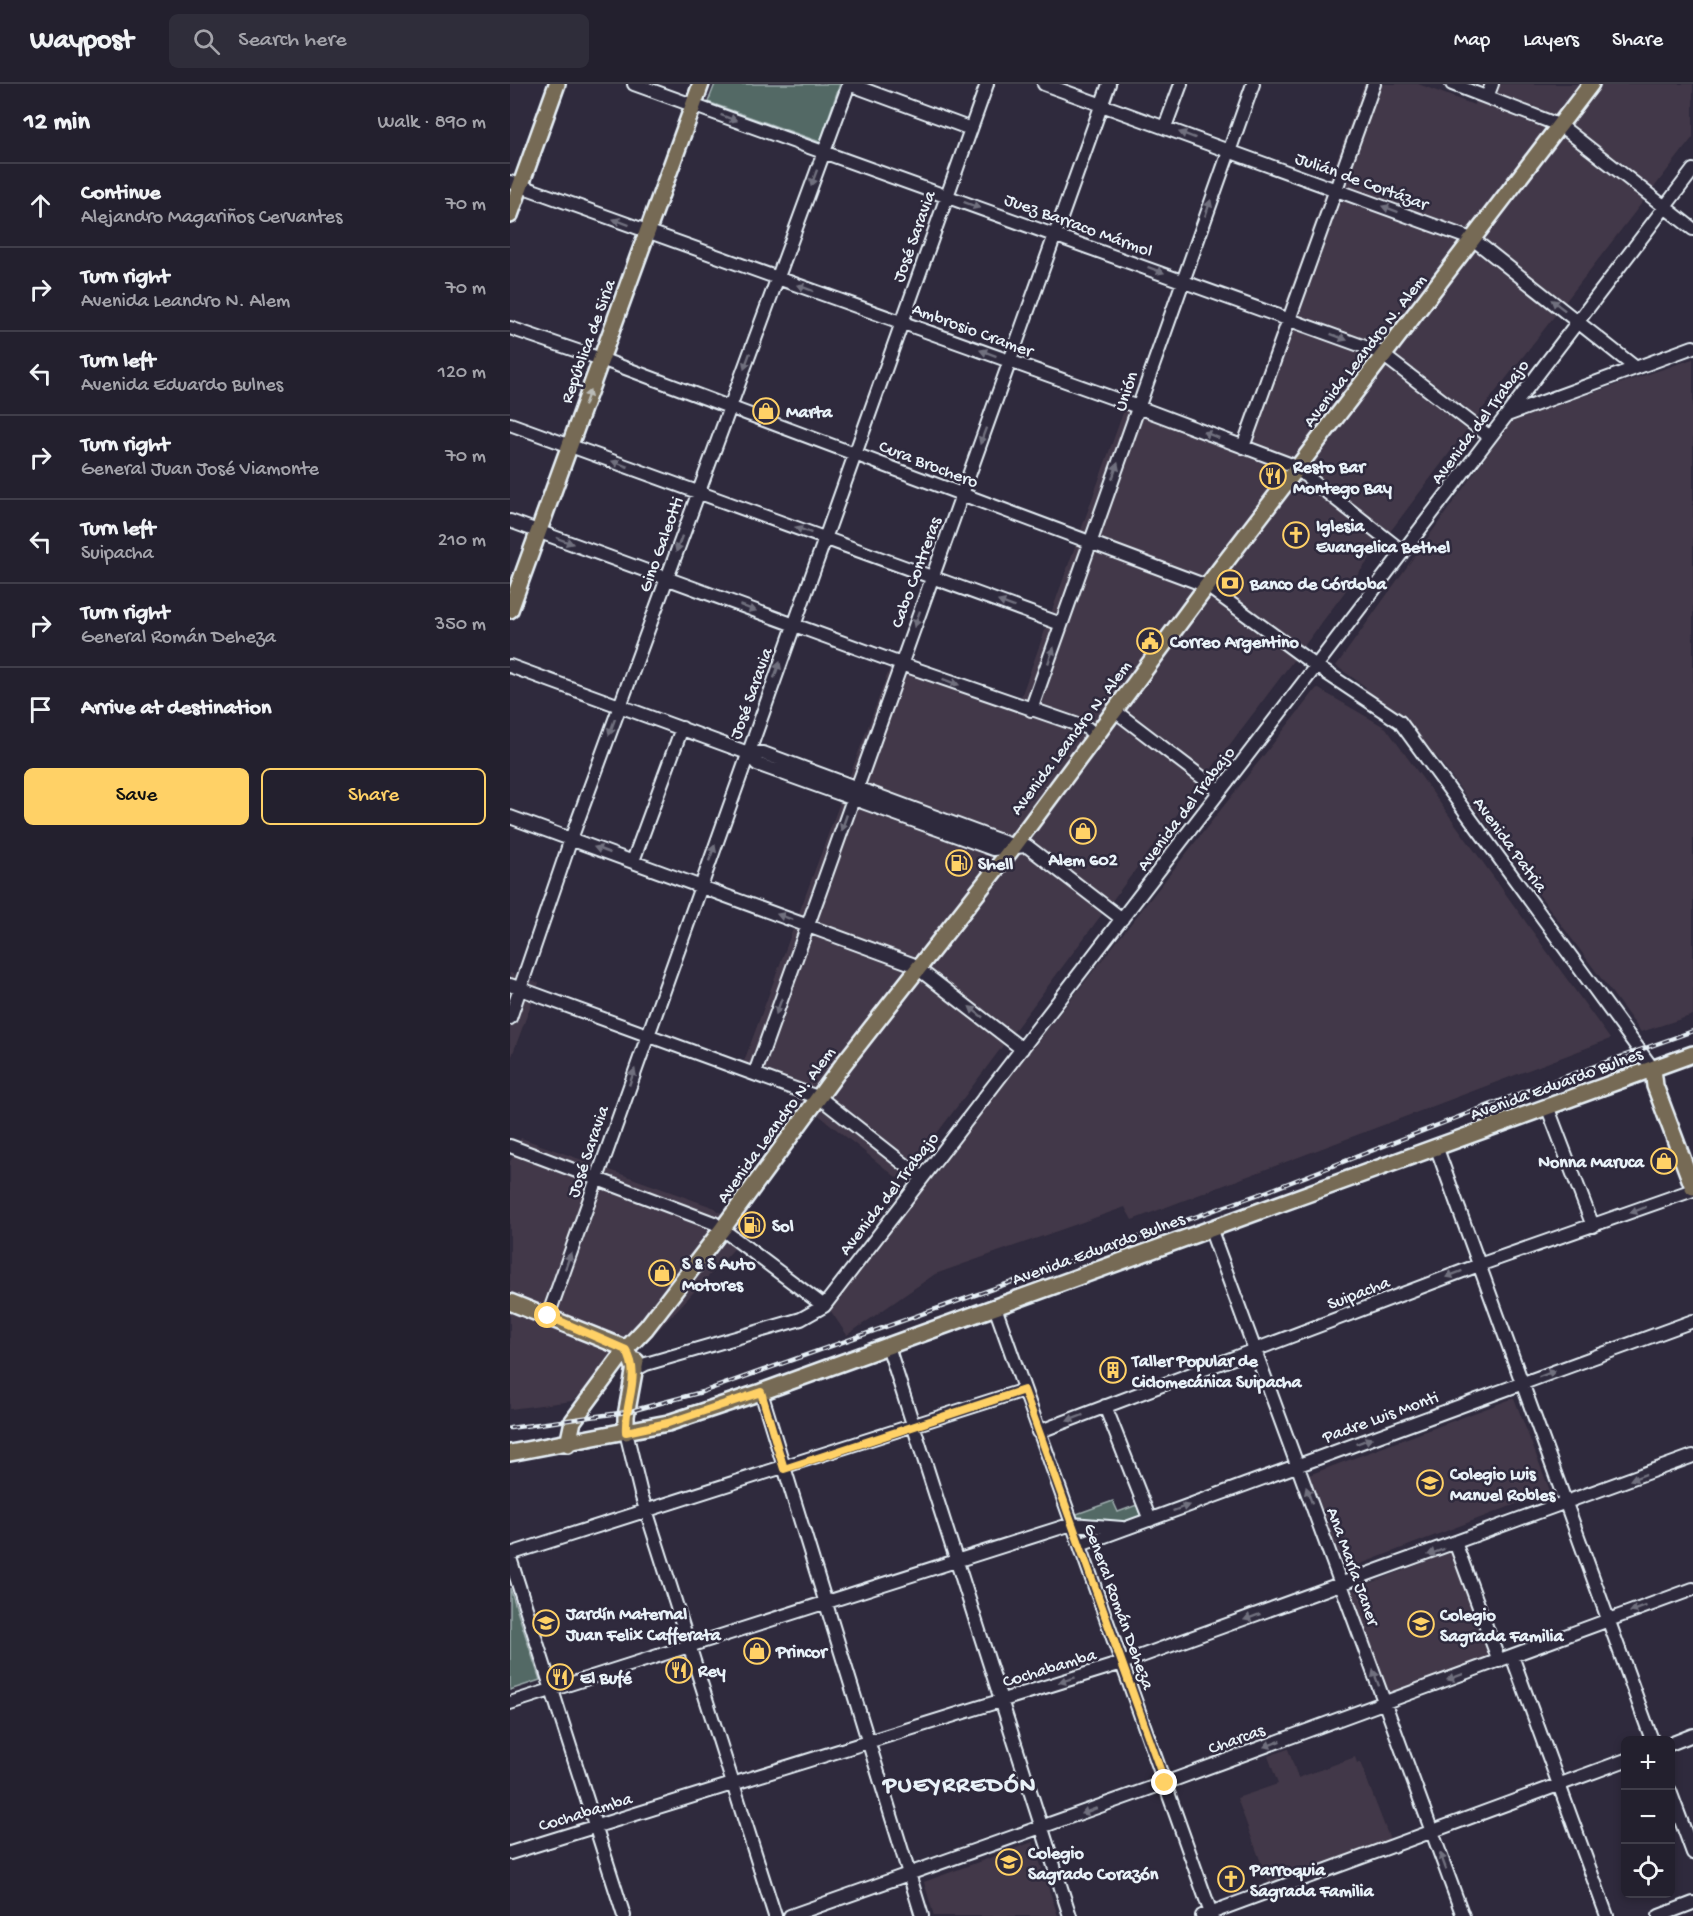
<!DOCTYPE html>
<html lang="en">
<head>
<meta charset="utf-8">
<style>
  body { margin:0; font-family:"Gochi Hand",sans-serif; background:#2f2d3a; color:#f1f3f6 }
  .controls { position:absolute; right:18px; bottom:18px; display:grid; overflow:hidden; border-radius:9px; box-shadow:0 3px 9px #0003 }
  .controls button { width:54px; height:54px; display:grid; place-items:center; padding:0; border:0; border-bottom:2px solid #403e4a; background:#23202e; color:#f1f3f6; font:30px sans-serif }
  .stop { position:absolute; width:18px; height:18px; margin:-14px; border:4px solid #ffd166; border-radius:50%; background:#fff }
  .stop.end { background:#ffd166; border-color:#fff; box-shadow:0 2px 6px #0008 }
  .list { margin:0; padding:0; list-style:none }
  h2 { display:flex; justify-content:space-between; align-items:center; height:78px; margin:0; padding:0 24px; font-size:26px }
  h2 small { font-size:20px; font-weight:400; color:#a3a3aa }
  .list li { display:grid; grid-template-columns:39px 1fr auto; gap:18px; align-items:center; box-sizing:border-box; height:84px; padding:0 24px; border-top:2px solid #403e4a }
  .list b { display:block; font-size:22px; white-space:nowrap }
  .list p { margin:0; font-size:20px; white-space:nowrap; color:#a3a3aa }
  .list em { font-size:20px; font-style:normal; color:#a3a3aa }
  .actions { display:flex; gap:12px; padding:18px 24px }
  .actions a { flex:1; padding:14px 0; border:2px solid #ffd166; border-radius:9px; text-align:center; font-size:21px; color:#ffd166 }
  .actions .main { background:#ffd166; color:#111 }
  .icon { flex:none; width:33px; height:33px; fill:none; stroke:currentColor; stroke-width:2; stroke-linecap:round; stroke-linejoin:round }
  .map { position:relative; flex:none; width:1183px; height:1832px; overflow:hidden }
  header { display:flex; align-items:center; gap:36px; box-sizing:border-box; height:84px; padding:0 30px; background:#23202e; border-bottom:2px solid #403e4a }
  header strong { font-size:28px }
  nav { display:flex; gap:33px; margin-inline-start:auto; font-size:21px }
  .search { width:420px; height:54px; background:#2f2d3a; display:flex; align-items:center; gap:15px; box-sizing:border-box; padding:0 21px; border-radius:9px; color:#a3a3aa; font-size:22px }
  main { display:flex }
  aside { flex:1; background:#23202e }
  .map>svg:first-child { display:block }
</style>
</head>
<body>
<header>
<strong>Waypost</strong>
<div class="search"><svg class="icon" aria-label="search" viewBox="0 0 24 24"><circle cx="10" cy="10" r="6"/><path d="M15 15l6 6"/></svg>Search here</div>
<nav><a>Map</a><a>Layers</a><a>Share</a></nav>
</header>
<main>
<aside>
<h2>12 min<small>Walk · 890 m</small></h2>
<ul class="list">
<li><svg class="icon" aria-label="ahead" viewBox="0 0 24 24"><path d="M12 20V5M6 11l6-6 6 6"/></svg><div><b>Continue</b><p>Alejandro Magariños Cervantes</p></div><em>70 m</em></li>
<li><svg class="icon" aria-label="right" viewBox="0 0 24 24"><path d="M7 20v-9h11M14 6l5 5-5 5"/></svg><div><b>Turn right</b><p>Avenida Leandro N. Alem</p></div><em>70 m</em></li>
<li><svg class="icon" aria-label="left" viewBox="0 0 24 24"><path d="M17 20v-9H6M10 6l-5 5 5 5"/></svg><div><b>Turn left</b><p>Avenida Eduardo Bulnes</p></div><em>120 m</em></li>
<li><svg class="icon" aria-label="right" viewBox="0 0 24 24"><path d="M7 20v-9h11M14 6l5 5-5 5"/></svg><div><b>Turn right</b><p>General Juan José Viamonte</p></div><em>70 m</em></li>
<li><svg class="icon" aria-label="left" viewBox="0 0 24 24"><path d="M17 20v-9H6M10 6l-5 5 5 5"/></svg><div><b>Turn left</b><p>Suipacha</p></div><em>210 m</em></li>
<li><svg class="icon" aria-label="right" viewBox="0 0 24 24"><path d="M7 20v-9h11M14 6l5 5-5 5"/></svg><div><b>Turn right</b><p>General Román Deheza</p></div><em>350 m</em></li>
<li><svg class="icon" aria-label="arrive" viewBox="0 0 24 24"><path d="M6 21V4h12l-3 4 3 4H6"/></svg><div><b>Arrive at destination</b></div></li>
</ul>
<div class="actions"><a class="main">Save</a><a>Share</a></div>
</aside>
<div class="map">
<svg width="1183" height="1832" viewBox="0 0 1183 1832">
  <rect width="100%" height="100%" fill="#2f2a3d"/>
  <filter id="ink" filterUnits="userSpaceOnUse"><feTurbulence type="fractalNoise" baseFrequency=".0167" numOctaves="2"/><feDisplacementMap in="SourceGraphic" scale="12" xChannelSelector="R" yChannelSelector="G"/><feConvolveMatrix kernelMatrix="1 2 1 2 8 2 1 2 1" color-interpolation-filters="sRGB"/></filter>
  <g filter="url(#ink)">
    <path fill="#433948" d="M 854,0 L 908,0 L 964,21 L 971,0 L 1183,0 L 1183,53 L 980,315 L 391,1097 L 290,1016 L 229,991 L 385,570 L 511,613 L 618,315 L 728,352 Z
      M 1183,275 L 1183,931 L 1131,948 L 926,672 L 921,675 L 907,651 L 890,631 L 853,607 L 856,603 L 826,582 L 1002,336 Z
      M 807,604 L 876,644 L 1100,955 L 622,1136 L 615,1123 L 425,1190 L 337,1251 L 318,1223 Z
      M 0,889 L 29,899 L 0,977 Z
      M 11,1054 L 205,1124 L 236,1152 L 137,1258 L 62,1317 L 0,1325 L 0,1078 Z
      M 1004,1314 L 1040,1407 L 835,1486 L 799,1391 Z
      M 941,1468 L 983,1573 L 880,1612 L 840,1507 Z
      M 778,1665 L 788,1694 L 845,1673 L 847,1679 L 850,1678 L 880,1756 L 759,1800 L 727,1714 L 768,1700 L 758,1672 Z
      M 523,1758 L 548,1832 L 424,1832 L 414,1798 Z"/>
    <path fill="#536965" stroke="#9eadae" stroke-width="1.5" d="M 205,0 L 330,0 L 310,58 L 198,18 Z
      M 603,1417 L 608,1428 L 627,1421 L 633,1435 L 616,1443 L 566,1439 L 564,1431 Z
      M 0,1504 L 30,1596 L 0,1606 Z"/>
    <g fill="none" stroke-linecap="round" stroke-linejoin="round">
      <g stroke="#e8f1f8" stroke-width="16">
        <path id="minor" d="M 124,0 L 869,268 L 980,353
          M 339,0 L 461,45
          M 534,0 L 964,156 L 1126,284
          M 942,0 L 1051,42 L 1183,145
          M 977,13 L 982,0
          M 655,43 L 671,0
          M 0,98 L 628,323 L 782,381 L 892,467
          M 0,244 L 91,275 L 697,502 L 806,582 L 890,638 L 1143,985
          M 997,331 L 1183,263
          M 0,340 L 551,540
          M 733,363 L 864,0
          M 0,437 L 391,580 L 577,644 L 586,652
          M 0,582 L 238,669 L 253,669 L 504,762
          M 521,626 L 743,0
          M 605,627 L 710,707
          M 238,669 L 247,680 L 483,765 L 517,762 L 612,835
          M 0,733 L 402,880 L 512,965
          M 123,777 L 172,644
          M 0,901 L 310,1014 L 412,1094
          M 0,934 L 61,755 L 339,0
          M 245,989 L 599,0
          M 1037,1022 L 1083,1142
          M 0,1062 L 204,1139 L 314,1222
          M 926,1062 L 1142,1656
          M 700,1144 L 953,1832
          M 485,1223 L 702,1832
          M 38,1232 L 477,0
          M 378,1262 L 560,1832
          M 125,1286 L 136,1280 L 291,1235 L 314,1222 L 806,582 L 1183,86
          M 251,1308 L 412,1832
          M 595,1322 L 640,1436
          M 116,1348 L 131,1410 L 265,1832
          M 528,1348 L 969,1181 L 1183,1106
          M 570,1461 L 1183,1237
          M 946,1461 L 989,1577
          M 0,1470 L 514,1306
          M 0,1474 L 114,1832
          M 1002,1572 L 1097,1832
          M 0,1619 L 562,1440 L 612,1444
          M 1160,1660 L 1183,1651
          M 1160,1707 L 1183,1769
          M 0,1769 L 612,1579 L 1183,1372
          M 280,1832 L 655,1699 L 1183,1505
          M 692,1832 L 1116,1676
          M 1149,1832 L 1183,1819"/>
      </g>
      <g stroke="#e8f1f8" stroke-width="20">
        <path id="major" d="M 0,131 L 47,0
          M 0,526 L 191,0
          M 1143,985 L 1145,1002 L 1183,1103
          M 0,1218 L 112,1263 L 120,1273 L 125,1286
          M 116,1348 L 116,1332 L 126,1277
          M 58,1360 L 63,1337 L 117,1264 L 136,1244 L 213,1144 L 334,979 L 504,762 L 697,502 L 1081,0
          M 0,1369 L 158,1339 L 251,1308 L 1183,970"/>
      </g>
      <use href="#minor" stroke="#2f2a3d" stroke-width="12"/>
      <use href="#major" stroke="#766a55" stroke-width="15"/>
      <g stroke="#e8f1f8" stroke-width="4.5">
        <path id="rail" d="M 0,1344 L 117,1328 L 192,1308 L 758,1107 L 1026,1003 L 1183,947"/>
      </g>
      <use href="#rail" stroke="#2f2a3d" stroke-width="2" stroke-dasharray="7" stroke-linecap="butt"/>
    </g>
    <defs><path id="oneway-solid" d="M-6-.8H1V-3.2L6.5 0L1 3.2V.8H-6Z" transform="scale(1.5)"/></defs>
    <g fill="#70707e">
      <use href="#oneway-solid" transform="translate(219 34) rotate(20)"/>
      <use href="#oneway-solid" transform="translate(677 51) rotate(-160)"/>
      <use href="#oneway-solid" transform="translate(304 94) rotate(110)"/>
      <use href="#oneway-solid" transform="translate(462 121) rotate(20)"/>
      <use href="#oneway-solid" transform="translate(698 124) rotate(-71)"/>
      <use href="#oneway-solid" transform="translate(880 125) rotate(-160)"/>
      <use href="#oneway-solid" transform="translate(111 138) rotate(-160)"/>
      <use href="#oneway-solid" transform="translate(646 186) rotate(20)"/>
      <use href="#oneway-solid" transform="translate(295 204) rotate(-160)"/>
      <use href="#oneway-solid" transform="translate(1048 221) rotate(-142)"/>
      <use href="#oneway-solid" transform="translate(829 253) rotate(21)"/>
      <use href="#oneway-solid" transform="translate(478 269) rotate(-160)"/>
      <use href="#oneway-solid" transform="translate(237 277) rotate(110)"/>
      <use href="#oneway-solid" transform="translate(701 351) rotate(-159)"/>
      <use href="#oneway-solid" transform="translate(473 352) rotate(110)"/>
      <use href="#oneway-solid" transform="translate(110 380) rotate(-160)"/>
      <use href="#oneway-solid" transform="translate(605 387) rotate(-71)"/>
      <use href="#oneway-solid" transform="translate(293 446) rotate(-160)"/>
      <use href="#oneway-solid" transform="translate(55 457) rotate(20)"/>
      <use href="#oneway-solid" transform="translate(169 460) rotate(110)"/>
      <use href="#oneway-solid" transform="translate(496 520) rotate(-160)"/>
      <use href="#oneway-solid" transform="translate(238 524) rotate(20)"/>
      <use href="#oneway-solid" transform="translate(407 535) rotate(110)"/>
      <use href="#oneway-solid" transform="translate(541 571) rotate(-71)"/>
      <use href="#oneway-solid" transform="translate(267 586) rotate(-70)"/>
      <use href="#oneway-solid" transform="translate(441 598) rotate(20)"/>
      <use href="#oneway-solid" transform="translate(102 643) rotate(110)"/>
      <use href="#oneway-solid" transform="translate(334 739) rotate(109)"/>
      <use href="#oneway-solid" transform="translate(92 766) rotate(-160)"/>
      <use href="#oneway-solid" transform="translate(202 769) rotate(-70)"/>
      <use href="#oneway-solid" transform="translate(275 833) rotate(-160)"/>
      <use href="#oneway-solid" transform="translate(269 922) rotate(110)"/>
      <use href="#oneway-solid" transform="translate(466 928) rotate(-142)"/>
      <use href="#oneway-solid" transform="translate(122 993) rotate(-71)"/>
      <use href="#oneway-solid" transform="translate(1128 1126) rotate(160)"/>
      <use href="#oneway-solid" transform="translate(58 1177) rotate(-71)"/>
      <use href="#oneway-solid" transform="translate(944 1190) rotate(159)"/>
      <use href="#oneway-solid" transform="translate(1037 1290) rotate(-20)"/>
      <use href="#oneway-solid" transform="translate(565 1334) rotate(159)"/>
      <use href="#oneway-solid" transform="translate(854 1357) rotate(-20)"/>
      <use href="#oneway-solid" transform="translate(1128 1393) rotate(159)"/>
      <use href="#oneway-solid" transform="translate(799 1411) rotate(-110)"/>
      <use href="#oneway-solid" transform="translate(671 1424) rotate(-20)"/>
      <use href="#oneway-solid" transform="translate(926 1468) rotate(160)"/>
      <use href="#oneway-solid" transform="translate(1128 1525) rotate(160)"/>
      <use href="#oneway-solid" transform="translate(742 1533) rotate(160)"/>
      <use href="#oneway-solid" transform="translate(945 1593) rotate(160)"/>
      <use href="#oneway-solid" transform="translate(866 1594) rotate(-110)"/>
      <use href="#oneway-solid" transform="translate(557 1596) rotate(163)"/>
      <use href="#oneway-solid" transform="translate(762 1660) rotate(160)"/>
      <use href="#oneway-solid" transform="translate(579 1727) rotate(160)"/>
      <use href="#oneway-solid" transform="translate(933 1777) rotate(-110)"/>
    </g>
    <use fill="#babbb7" href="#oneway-solid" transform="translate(77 314) rotate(-70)"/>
  </g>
  <g fill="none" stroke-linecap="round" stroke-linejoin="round" filter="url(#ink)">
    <path stroke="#ffd166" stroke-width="8" d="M 38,1232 L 116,1266 C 132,1292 114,1319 116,1348 L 158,1339 L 251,1308 L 274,1385 L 514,1306 L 655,1699"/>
  </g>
  <defs>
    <g id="shop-ring" transform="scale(1.35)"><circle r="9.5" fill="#2f2a3d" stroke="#ffd166" stroke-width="1.5"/><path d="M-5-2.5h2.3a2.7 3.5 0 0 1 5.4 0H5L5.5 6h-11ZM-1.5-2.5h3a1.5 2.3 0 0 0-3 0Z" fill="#ffd166"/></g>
    <g id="restaurant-ring" transform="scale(1.35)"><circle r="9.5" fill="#2f2a3d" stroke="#ffd166" stroke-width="1.5"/><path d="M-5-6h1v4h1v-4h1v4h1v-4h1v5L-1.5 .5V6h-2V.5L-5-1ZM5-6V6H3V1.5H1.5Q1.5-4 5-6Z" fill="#ffd166"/></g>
    <g id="church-ring" transform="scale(1.35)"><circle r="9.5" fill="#2f2a3d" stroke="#ffd166" stroke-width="1.5"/><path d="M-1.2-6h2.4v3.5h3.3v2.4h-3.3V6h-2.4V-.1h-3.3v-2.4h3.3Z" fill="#ffd166"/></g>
    <g id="bank-ring" transform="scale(1.35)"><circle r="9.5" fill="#2f2a3d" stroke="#ffd166" stroke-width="1.5"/><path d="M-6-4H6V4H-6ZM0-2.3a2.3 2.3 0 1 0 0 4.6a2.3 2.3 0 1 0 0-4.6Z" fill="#ffd166"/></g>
    <g id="civic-ring" transform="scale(1.35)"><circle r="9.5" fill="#2f2a3d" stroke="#ffd166" stroke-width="1.5"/><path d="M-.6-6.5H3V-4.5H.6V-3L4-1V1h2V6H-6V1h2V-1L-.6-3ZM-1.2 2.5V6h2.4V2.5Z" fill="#ffd166"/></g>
    <g id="fuel-ring" transform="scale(1.35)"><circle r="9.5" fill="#2f2a3d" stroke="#ffd166" stroke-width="1.5"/><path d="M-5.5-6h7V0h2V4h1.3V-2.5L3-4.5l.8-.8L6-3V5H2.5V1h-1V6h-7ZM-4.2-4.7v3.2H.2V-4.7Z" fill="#ffd166"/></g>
    <g id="building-ring" transform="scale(1.35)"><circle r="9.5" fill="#2f2a3d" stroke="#ffd166" stroke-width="1.5"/><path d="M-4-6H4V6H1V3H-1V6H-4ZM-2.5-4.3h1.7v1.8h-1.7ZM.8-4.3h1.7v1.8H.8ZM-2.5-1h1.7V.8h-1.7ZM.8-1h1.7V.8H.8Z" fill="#ffd166"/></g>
    <g id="school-ring" transform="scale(1.35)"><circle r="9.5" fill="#2f2a3d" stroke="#ffd166" stroke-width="1.5"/><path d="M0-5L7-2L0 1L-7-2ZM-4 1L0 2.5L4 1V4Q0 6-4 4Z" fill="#ffd166"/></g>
  </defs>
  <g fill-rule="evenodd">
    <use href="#shop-ring" x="256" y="327"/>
    <use href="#restaurant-ring" x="763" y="392"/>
    <use href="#church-ring" x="786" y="451"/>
    <use href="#bank-ring" x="720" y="499"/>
    <use href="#civic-ring" x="640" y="557"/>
    <use href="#shop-ring" x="573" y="747"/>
    <use href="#fuel-ring" x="449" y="779"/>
    <use href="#shop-ring" x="1154" y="1077"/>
    <use href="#fuel-ring" x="242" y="1141"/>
    <use href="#shop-ring" x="152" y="1189"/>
    <use href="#building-ring" x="603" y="1286"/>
    <use href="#school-ring" x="920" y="1399"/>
    <use href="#school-ring" x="36" y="1539"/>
    <use href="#school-ring" x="911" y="1540"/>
    <use href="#shop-ring" x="247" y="1567"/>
    <use href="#restaurant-ring" x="169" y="1586"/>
    <use href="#restaurant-ring" x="50" y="1593"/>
    <use href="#school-ring" x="499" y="1778"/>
    <use href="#church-ring" x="721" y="1795"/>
  </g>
  <g text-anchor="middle" stroke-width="5" stroke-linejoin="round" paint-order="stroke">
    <g font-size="18" fill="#e8f1f8" stroke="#2f2a3d">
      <text transform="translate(852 96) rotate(20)" y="6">Julián de Cortázar</text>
      <text transform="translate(569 140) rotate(20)" y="6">Juez Barraco Mármol</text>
      <text transform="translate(403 152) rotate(-70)" y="6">José Saravia</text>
      <text transform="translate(463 245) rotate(20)" y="6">Ambrosio Cramer</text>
      <text transform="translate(77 257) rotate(-70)" y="6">República de Siria</text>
      <text transform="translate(854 266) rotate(-52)" y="6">Avenida Leandro N. Alem</text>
      <text transform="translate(615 307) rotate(-71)" y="6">Unión</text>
      <text transform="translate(969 337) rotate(-53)" y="6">Avenida del Trabajo</text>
      <text transform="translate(419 379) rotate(21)" y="6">Cura Brochero</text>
      <text transform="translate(150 460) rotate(-70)" y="6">Gino Galeotti</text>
      <text transform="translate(405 488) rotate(-70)" y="6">Cabo Contreras</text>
      <text transform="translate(240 609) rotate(-70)" y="6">José Saravia</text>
      <text transform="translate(560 653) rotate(-53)" y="6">Avenida Leandro N. Alem</text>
      <text transform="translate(675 724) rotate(-53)" y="6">Avenida del Trabajo</text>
      <text transform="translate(1001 760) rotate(54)" y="6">Avenida Patria</text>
      <text transform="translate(1046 999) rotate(-20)" y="6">Avenida Eduardo Bulnes</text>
      <text transform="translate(265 1040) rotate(-54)" y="6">Avenida Leandro N. Alem</text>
      <text transform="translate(77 1067) rotate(-71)" y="6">José Saravia</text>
      <text transform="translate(378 1109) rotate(-52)" y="6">Avenida del Trabajo</text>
      <text transform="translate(588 1164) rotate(-20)" y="6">Avenida Eduardo Bulnes</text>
      <text transform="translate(848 1208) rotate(-21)" y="6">Suipacha</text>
      <text transform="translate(870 1332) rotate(-20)" y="6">Padre Luis Monti</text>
      <text transform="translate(844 1482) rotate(70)" y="6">Ana María Janer</text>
      <text transform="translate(610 1522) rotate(70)" y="6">General Román Deheza</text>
      <text transform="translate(539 1583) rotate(-17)" y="6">Cochabamba</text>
      <text transform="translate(726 1654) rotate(-20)" y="6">Charcas</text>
      <text transform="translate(75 1727) rotate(-17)" y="6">Cochabamba</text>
    </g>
    <g font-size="18" font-weight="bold" fill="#e8f1f8" stroke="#2f2a3d" text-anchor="start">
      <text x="276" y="333">Marta</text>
      <text x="783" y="388">Resto Bar<tspan x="783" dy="21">Montego Bay</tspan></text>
      <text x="806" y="447">Iglesia<tspan x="806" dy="21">Evangelica Bethel</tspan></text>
      <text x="740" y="505">Banco de Córdoba</text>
      <text x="660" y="563">Correo Argentino</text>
      <text x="573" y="781" text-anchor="middle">Alem 602</text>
      <text x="468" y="785">Shell</text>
      <text x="1134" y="1083" text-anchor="end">Nonna Maruca</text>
      <text x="262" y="1147">Sol</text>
      <text x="172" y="1185">S &amp; S Auto<tspan x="172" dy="21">Motores</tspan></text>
      <text x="622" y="1282">Taller Popular de<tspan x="622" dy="21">Ciclomecánica Suipacha</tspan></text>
      <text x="940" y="1395">Colegio Luis<tspan x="940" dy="21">Manuel Robles</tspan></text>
      <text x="56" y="1535">Jardín Maternal<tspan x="56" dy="21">Juan Felix Cafferata</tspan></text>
      <text x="930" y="1536">Colegio<tspan x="930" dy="21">Sagrada Familia</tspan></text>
      <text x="266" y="1573">Princor</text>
      <text x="188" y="1592">Rey</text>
      <text x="70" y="1599">El Bufé</text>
      <text x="518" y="1774">Colegio<tspan x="518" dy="21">Sagrado Corazón</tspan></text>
      <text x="740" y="1791">Parroquia<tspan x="740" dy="21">Sagrada Familia</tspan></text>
    </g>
    <g font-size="24" font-weight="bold" letter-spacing="1.5" fill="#e8f1f8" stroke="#2f2a3d">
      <text x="450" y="1707">PUEYRREDÓN</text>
    </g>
  </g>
</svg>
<div class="controls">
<button>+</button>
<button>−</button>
<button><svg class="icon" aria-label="locate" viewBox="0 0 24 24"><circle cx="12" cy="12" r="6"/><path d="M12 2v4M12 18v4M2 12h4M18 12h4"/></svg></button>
</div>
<div class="stop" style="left:38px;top:1232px"></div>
<div class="stop end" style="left:655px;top:1699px"></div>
</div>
</main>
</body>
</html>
